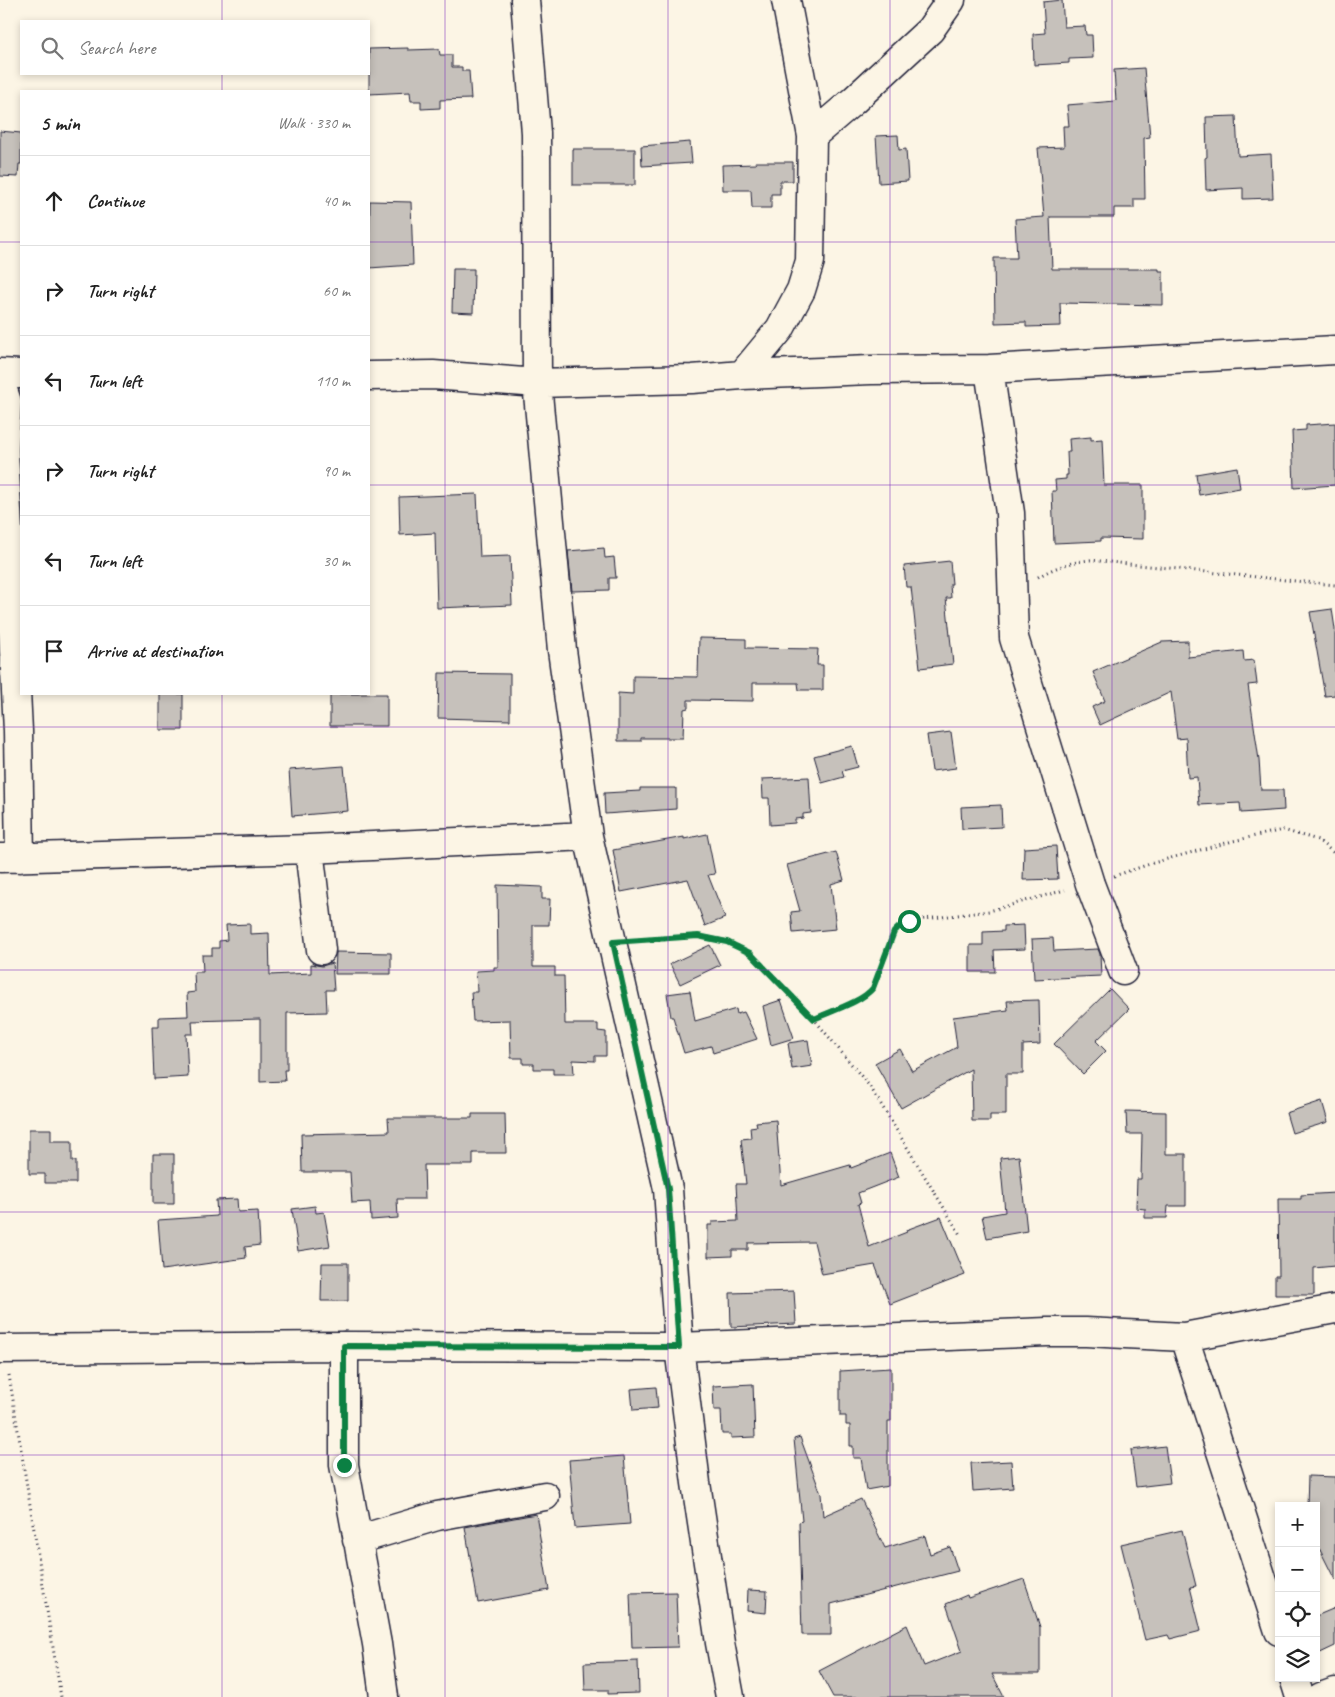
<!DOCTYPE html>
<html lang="en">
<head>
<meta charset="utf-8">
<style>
  body { margin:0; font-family:Caveat,sans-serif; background:#f6f6f6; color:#222 }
  .controls { position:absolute; right:15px; bottom:15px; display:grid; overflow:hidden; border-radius:0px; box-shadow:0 2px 8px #0003 }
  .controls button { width:45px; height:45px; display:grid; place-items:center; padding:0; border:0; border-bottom:1px solid #e0e0e0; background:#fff; color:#222; font:25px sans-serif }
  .stop { position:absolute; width:15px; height:15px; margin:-11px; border:4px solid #0b8043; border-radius:50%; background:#fff }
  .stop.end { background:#0b8043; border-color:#fff; box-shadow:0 1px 5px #0008 }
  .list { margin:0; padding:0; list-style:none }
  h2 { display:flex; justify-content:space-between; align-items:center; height:65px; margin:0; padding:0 20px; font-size:21px }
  h2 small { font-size:16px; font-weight:400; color:#767676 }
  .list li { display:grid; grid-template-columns:32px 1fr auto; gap:15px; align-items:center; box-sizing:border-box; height:90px; padding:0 20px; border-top:1px solid #e0e0e0 }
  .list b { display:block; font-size:19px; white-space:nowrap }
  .list em { font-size:16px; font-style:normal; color:#767676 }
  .icon { flex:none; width:28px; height:28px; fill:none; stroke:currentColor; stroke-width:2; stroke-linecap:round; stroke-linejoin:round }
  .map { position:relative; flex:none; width:1335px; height:1697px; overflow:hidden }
  .search { position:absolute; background:#fff; box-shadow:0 2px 8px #0003; left:20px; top:20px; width:350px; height:55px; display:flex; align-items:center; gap:12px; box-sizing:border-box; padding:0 18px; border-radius:0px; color:#767676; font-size:19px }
  .panel { position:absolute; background:#fff; box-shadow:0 2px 8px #0003; left:20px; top:90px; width:350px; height:605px; border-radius:0px }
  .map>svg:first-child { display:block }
</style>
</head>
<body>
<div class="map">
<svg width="1335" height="1697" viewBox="0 0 1335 1697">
  <rect width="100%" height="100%" fill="#fcf5e5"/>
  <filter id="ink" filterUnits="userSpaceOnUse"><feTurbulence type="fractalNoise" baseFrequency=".02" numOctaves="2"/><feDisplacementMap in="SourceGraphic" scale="10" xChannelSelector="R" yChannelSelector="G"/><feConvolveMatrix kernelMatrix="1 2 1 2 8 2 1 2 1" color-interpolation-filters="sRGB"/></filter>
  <g filter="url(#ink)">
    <path fill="#c6c1bb" stroke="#22223b" d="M 1062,0 L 1064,27 L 1085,26 L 1086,35 L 1092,35 L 1093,58 L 1069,59 L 1069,63 L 1034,65 L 1033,34 L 1045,33 L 1043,2 Z
      M 408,48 L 408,50 L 439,49 L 440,55 L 452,55 L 452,67 L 462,67 L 462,71 L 469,71 L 471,99 L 440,100 L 440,108 L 421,109 L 421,101 L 411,101 L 410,92 L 369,94 L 369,49 Z
      M 1144,68 L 1150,137 L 1144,138 L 1145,199 L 1134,199 L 1134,208 L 1114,208 L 1114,217 L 1050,217 L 1052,269 L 1159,269 L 1159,271 L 1163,271 L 1163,305 L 1060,303 L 1061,326 L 1026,327 L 1026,322 L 995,323 L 994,258 L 1017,258 L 1015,219 L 1044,217 L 1038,148 L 1064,147 L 1063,126 L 1069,126 L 1067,105 L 1116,101 L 1114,70 Z
      M 1236,116 L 1238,156 L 1271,154 L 1273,198 L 1243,199 L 1243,188 L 1206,190 L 1205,158 L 1207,157 L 1206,117 Z
      M 0,131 L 21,133 L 21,164 L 19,164 L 18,177 L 0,176 Z
      M 898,135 L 899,150 L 906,149 L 908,181 L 879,183 L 876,136 Z
      M 690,142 L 692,163 L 642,166 L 641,146 Z
      M 573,149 L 635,149 L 635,185 L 573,185 Z
      M 755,162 L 793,162 L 793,181 L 780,181 L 780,194 L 771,194 L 771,208 L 752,208 L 751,190 L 723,190 L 722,165 L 756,164 Z
      M 370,201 L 411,202 L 413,265 L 369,268 Z
      M 453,269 L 474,269 L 473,313 L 452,312 Z
      M 1335,423 L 1335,485 L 1294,488 L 1292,431 L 1306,430 L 1306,425 Z
      M 1091,437 L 1091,440 L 1102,439 L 1104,485 L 1143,485 L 1143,539 L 1101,538 L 1101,541 L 1054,543 L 1052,491 L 1056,491 L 1055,480 L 1066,479 L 1066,475 L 1068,475 L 1067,452 L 1070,452 L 1069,439 Z
      M 1237,467 L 1240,488 L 1199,495 L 1196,474 Z
      M 477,494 L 480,557 L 510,556 L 512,605 L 437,608 L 435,533 L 400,535 L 399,497 Z
      M 604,548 L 605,558 L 614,557 L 616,578 L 609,578 L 609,590 L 572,591 L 568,551 Z
      M 950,561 L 952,584 L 950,584 L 951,598 L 946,598 L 953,664 L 920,668 L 911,587 L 906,587 L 904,566 Z
      M 1332,609 L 1335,629 L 1335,695 L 1325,696 L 1310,612 Z
      M 699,638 L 746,639 L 746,648 L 818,649 L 817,665 L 823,665 L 823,690 L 799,690 L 798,683 L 753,683 L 753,701 L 688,700 L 688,708 L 684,709 L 683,738 L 641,738 L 641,741 L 618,741 L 618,693 L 633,694 L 633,676 L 698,677 Z
      M 1188,641 L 1188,657 L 1243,651 L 1244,661 L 1254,660 L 1257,684 L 1248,685 L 1259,760 L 1261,790 L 1283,790 L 1284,810 L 1241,813 L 1240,803 L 1199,805 L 1197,777 L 1188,778 L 1186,738 L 1177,739 L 1171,692 L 1100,725 L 1092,707 L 1105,701 L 1093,672 L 1162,642 Z
      M 439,673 L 510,674 L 510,720 L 438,718 Z
      M 160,694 L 183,694 L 183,730 L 160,730 Z
      M 330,694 L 387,694 L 387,726 L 330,726 Z
      M 951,732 L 956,768 L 932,771 L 927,735 Z
      M 852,746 L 858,767 L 842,771 L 844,777 L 822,783 L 814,756 Z
      M 344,766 L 348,811 L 292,816 L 289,770 Z
      M 809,777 L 811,813 L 803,814 L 803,818 L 795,819 L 795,823 L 770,825 L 769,798 L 763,798 L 762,779 Z
      M 640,788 L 676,788 L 676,809 L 605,814 L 604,793 L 640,791 Z
      M 1001,805 L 1002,827 L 962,829 L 961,807 Z
      M 707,834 L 715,874 L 708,875 L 725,918 L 705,926 L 688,879 L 621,892 L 613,850 L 684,837 L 684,839 Z
      M 1056,846 L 1058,879 L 1023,880 L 1024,848 Z
      M 836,852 L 844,880 L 831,884 L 836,929 L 793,933 L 791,912 L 800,911 L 787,865 Z
      M 497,885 L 542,887 L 542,899 L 550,899 L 549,925 L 533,925 L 533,967 L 555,967 L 555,976 L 564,976 L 565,1024 L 598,1024 L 598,1031 L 606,1032 L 606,1056 L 595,1056 L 595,1061 L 573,1060 L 574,1074 L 553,1074 L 553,1069 L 534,1069 L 534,1064 L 523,1064 L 523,1058 L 511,1058 L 510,1020 L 473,1021 L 471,992 L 477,992 L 476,971 L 494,970 L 494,967 L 498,967 Z
      M 250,924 L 250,934 L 269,933 L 270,975 L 311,973 L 311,964 L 322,966 L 332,963 L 334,990 L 326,990 L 327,1012 L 287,1013 L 287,1070 L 284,1070 L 285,1081 L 260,1082 L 260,1019 L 192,1021 L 193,1034 L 186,1034 L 188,1077 L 154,1079 L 152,1027 L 159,1027 L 159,1017 L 188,1016 L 187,993 L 195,992 L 194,972 L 203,972 L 202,955 L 212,955 L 212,948 L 219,948 L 219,941 L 227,940 L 226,925 Z
      M 1024,925 L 1025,949 L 994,950 L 995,972 L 970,972 L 970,945 L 983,945 L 983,932 L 1004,931 L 1004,926 Z
      M 1053,938 L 1054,951 L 1098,949 L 1100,954 L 1101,976 L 1034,979 L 1032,939 Z
      M 710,945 L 720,965 L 680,984 L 670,964 Z
      M 336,952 L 391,953 L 391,974 L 335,974 Z
      M 1110,989 L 1129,1009 L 1096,1041 L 1106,1051 L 1083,1074 L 1054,1044 Z
      M 690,991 L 695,1021 L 736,1009 L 737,1014 L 744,1012 L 757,1039 L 713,1053 L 711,1046 L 684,1053 L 673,1017 L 671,1017 L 667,994 Z
      M 781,1000 L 794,1038 L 771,1045 L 763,1006 Z
      M 1039,1000 L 1040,1044 L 1023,1045 L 1023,1074 L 1006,1074 L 1006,1115 L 990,1115 L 990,1121 L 972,1121 L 971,1069 L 901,1108 L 875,1063 L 900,1049 L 912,1071 L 957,1047 L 953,1017 L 1008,1010 L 1007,1001 Z
      M 808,1040 L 812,1066 L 792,1069 L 788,1043 Z
      M 1322,1101 L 1328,1122 L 1292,1133 L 1286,1113 Z
      M 1126,1111 L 1166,1112 L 1166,1154 L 1186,1154 L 1186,1206 L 1168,1206 L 1167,1218 L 1145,1218 L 1145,1209 L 1136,1208 L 1137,1179 L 1141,1179 L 1142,1134 L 1127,1134 Z
      M 472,1114 L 505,1114 L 506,1153 L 473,1153 L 473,1165 L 424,1165 L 425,1199 L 397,1199 L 398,1218 L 371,1220 L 370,1202 L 352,1203 L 350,1172 L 302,1172 L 301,1134 L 389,1132 L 388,1118 L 472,1118 Z
      M 776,1120 L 781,1185 L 850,1165 L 851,1168 L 890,1153 L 899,1177 L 858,1193 L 861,1203 L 858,1204 L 869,1247 L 907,1232 L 906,1230 L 941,1217 L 965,1275 L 890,1304 L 875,1265 L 822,1274 L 814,1242 L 748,1243 L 748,1250 L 732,1250 L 732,1256 L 708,1257 L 708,1225 L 712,1225 L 712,1222 L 738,1221 L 736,1184 L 746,1184 L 741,1139 L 751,1138 L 750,1127 L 757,1126 L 756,1122 Z
      M 29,1129 L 51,1129 L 51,1141 L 72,1141 L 72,1161 L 76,1161 L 76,1183 L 45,1183 L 45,1174 L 29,1174 Z
      M 153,1154 L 174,1154 L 174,1204 L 153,1204 Z
      M 1019,1156 L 1027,1231 L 987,1238 L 982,1216 L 1005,1212 L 1000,1158 Z
      M 1335,1193 L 1335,1266 L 1314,1268 L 1314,1295 L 1275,1295 L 1275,1276 L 1279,1276 L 1278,1199 L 1301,1199 L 1301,1195 Z
      M 237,1199 L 238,1212 L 258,1211 L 260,1245 L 245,1247 L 246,1258 L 162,1270 L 158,1220 L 217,1216 L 216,1200 Z
      M 315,1206 L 316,1213 L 324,1212 L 330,1246 L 298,1251 L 292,1209 Z
      M 322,1263 L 348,1263 L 348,1301 L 321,1301 Z
      M 794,1291 L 796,1324 L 731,1327 L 730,1293 Z
      M 891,1368 L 891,1421 L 888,1421 L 888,1486 L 866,1490 L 861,1458 L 853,1458 L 853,1446 L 850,1446 L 850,1425 L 846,1425 L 846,1416 L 840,1416 L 840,1371 Z
      M 753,1384 L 755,1437 L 731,1438 L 731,1434 L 722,1434 L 721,1410 L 714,1410 L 713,1386 Z
      M 656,1387 L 658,1408 L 633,1410 L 631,1389 Z
      M 800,1437 L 821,1494 L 823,1516 L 861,1499 L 885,1548 L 925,1536 L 930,1554 L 950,1547 L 958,1571 L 831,1604 L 831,1635 L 802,1635 L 799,1522 L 802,1521 L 794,1439 Z
      M 1165,1446 L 1170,1483 L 1136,1487 L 1131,1450 Z
      M 624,1456 L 630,1524 L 575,1528 L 569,1460 Z
      M 1011,1461 L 1013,1488 L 973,1491 L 971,1463 Z
      M 1308,1476 L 1335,1477 L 1335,1580 L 1316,1542 L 1316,1506 L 1307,1506 Z
      M 536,1514 L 549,1590 L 478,1603 L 465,1527 Z
      M 1182,1530 L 1196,1586 L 1190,1587 L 1201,1631 L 1170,1639 L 1168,1635 L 1145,1640 L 1121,1544 Z
      M 1024,1579 L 1040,1627 L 1040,1674 L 992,1674 L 1004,1697 L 833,1697 L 819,1671 L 907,1625 L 924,1666 L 962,1651 L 946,1604 L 967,1595 L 968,1598 Z
      M 748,1590 L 767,1591 L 766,1613 L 747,1611 Z
      M 676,1592 L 678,1647 L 632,1648 L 630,1593 Z
      M 1335,1608 L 1335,1646 L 1316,1655 L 1316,1616 Z
      M 638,1661 L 639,1693 L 608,1694 L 608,1690 L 585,1690 L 584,1663 Z"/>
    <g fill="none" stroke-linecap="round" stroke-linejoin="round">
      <g stroke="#22223b" stroke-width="31">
        <path id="minor" d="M 525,0 L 536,133 L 537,383 L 562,650 L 588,836 L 668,1189 L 679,1347 L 696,1483 L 720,1643 L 730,1697
          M 812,136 L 853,101 L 930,30 L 951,0
          M 989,369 L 1010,513 L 1014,638 L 1090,884 L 1123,971
          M 0,373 L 21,374
          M 742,375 L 780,329 L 801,290 L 810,261 L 812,136 L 786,0
          M 369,376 L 433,375 L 537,383 L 692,379 L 742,375 L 871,370 L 989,369 L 1335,350
          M 0,387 L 3,390 L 7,402 L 4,450 L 18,731 L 20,858
          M 309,849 L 321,950
          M 0,858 L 309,849 L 588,836
          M 1184,1337 L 1279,1631
          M 344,1346 L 344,1465 L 377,1644 L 384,1697
          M 0,1349 L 344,1346 L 679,1347 L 1047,1332 L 1086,1332 L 1184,1337 L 1335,1309
          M 357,1540 L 437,1516 L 545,1496
          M 1294,1678 L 1300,1697
          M 1321,1697 L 1335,1692"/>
      </g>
      <path stroke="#22223b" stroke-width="3" stroke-dasharray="1 4" stroke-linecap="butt" d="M 1038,577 C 1055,567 1071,562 1090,560 L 1335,585
        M 1114,876 L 1153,863 L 1233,841 L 1283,830 L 1318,840 L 1335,854
        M 639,940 L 698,936 L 727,941 L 751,953 L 814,1019 L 871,1088 L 961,1236
        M 814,1019 C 831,1011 862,1002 873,988 L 894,932 L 899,927 L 909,921 L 989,911 L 1065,890
        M 9,1375 L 61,1697"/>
      <use href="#minor" stroke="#fcf5e5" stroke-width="28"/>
    </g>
  </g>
  <g fill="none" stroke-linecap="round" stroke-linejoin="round" filter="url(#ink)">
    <path stroke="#0b8043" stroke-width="6" d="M 344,1465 L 344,1346 L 679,1347 L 668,1189 L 613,942 L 698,936 L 727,942 L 750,953 L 814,1019 C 831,1011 862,1002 873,988 L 894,932 L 899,927 L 909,921"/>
  </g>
  <path fill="none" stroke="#7b2cbf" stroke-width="1" stroke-opacity="0.55" d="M 222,0 L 222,21M 445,0 L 445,1697M 668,0 L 668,1697M 890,0 L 890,1697M 1112,0 L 1112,1697M 222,74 L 222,91M 0,242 L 21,242M 369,242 L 1335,242M 0,485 L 21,485M 369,485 L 1335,485M 222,694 L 222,1697M 0,727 L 1335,727M 0,970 L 1335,970M 0,1212 L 1335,1212M 0,1455 L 1335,1455"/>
</svg>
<div class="controls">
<button>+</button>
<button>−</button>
<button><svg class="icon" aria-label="locate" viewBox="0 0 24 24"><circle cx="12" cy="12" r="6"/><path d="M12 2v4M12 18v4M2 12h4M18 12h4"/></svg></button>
<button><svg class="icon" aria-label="layers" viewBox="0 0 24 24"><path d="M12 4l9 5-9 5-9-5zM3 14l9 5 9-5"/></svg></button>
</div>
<div class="stop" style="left:909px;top:921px"></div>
<div class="stop end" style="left:344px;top:1465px"></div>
<div class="search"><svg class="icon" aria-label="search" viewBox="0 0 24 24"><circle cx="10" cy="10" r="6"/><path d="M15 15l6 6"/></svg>Search here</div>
<section class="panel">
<h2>5 min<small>Walk · 330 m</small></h2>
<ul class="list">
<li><svg class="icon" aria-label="ahead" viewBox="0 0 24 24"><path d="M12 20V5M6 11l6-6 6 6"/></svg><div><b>Continue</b></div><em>40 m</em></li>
<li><svg class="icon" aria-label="right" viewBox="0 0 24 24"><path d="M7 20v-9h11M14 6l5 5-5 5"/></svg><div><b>Turn right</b></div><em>60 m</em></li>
<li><svg class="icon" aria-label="left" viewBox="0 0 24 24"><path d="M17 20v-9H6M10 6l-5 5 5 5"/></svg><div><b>Turn left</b></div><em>110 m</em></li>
<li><svg class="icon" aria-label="right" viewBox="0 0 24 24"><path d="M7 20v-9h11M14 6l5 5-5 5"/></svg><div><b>Turn right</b></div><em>90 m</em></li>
<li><svg class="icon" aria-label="left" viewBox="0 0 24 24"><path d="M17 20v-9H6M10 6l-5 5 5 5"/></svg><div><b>Turn left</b></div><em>30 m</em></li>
<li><svg class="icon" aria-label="arrive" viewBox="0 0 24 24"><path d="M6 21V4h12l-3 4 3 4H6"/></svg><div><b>Arrive at destination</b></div></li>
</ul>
</section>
</div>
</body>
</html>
